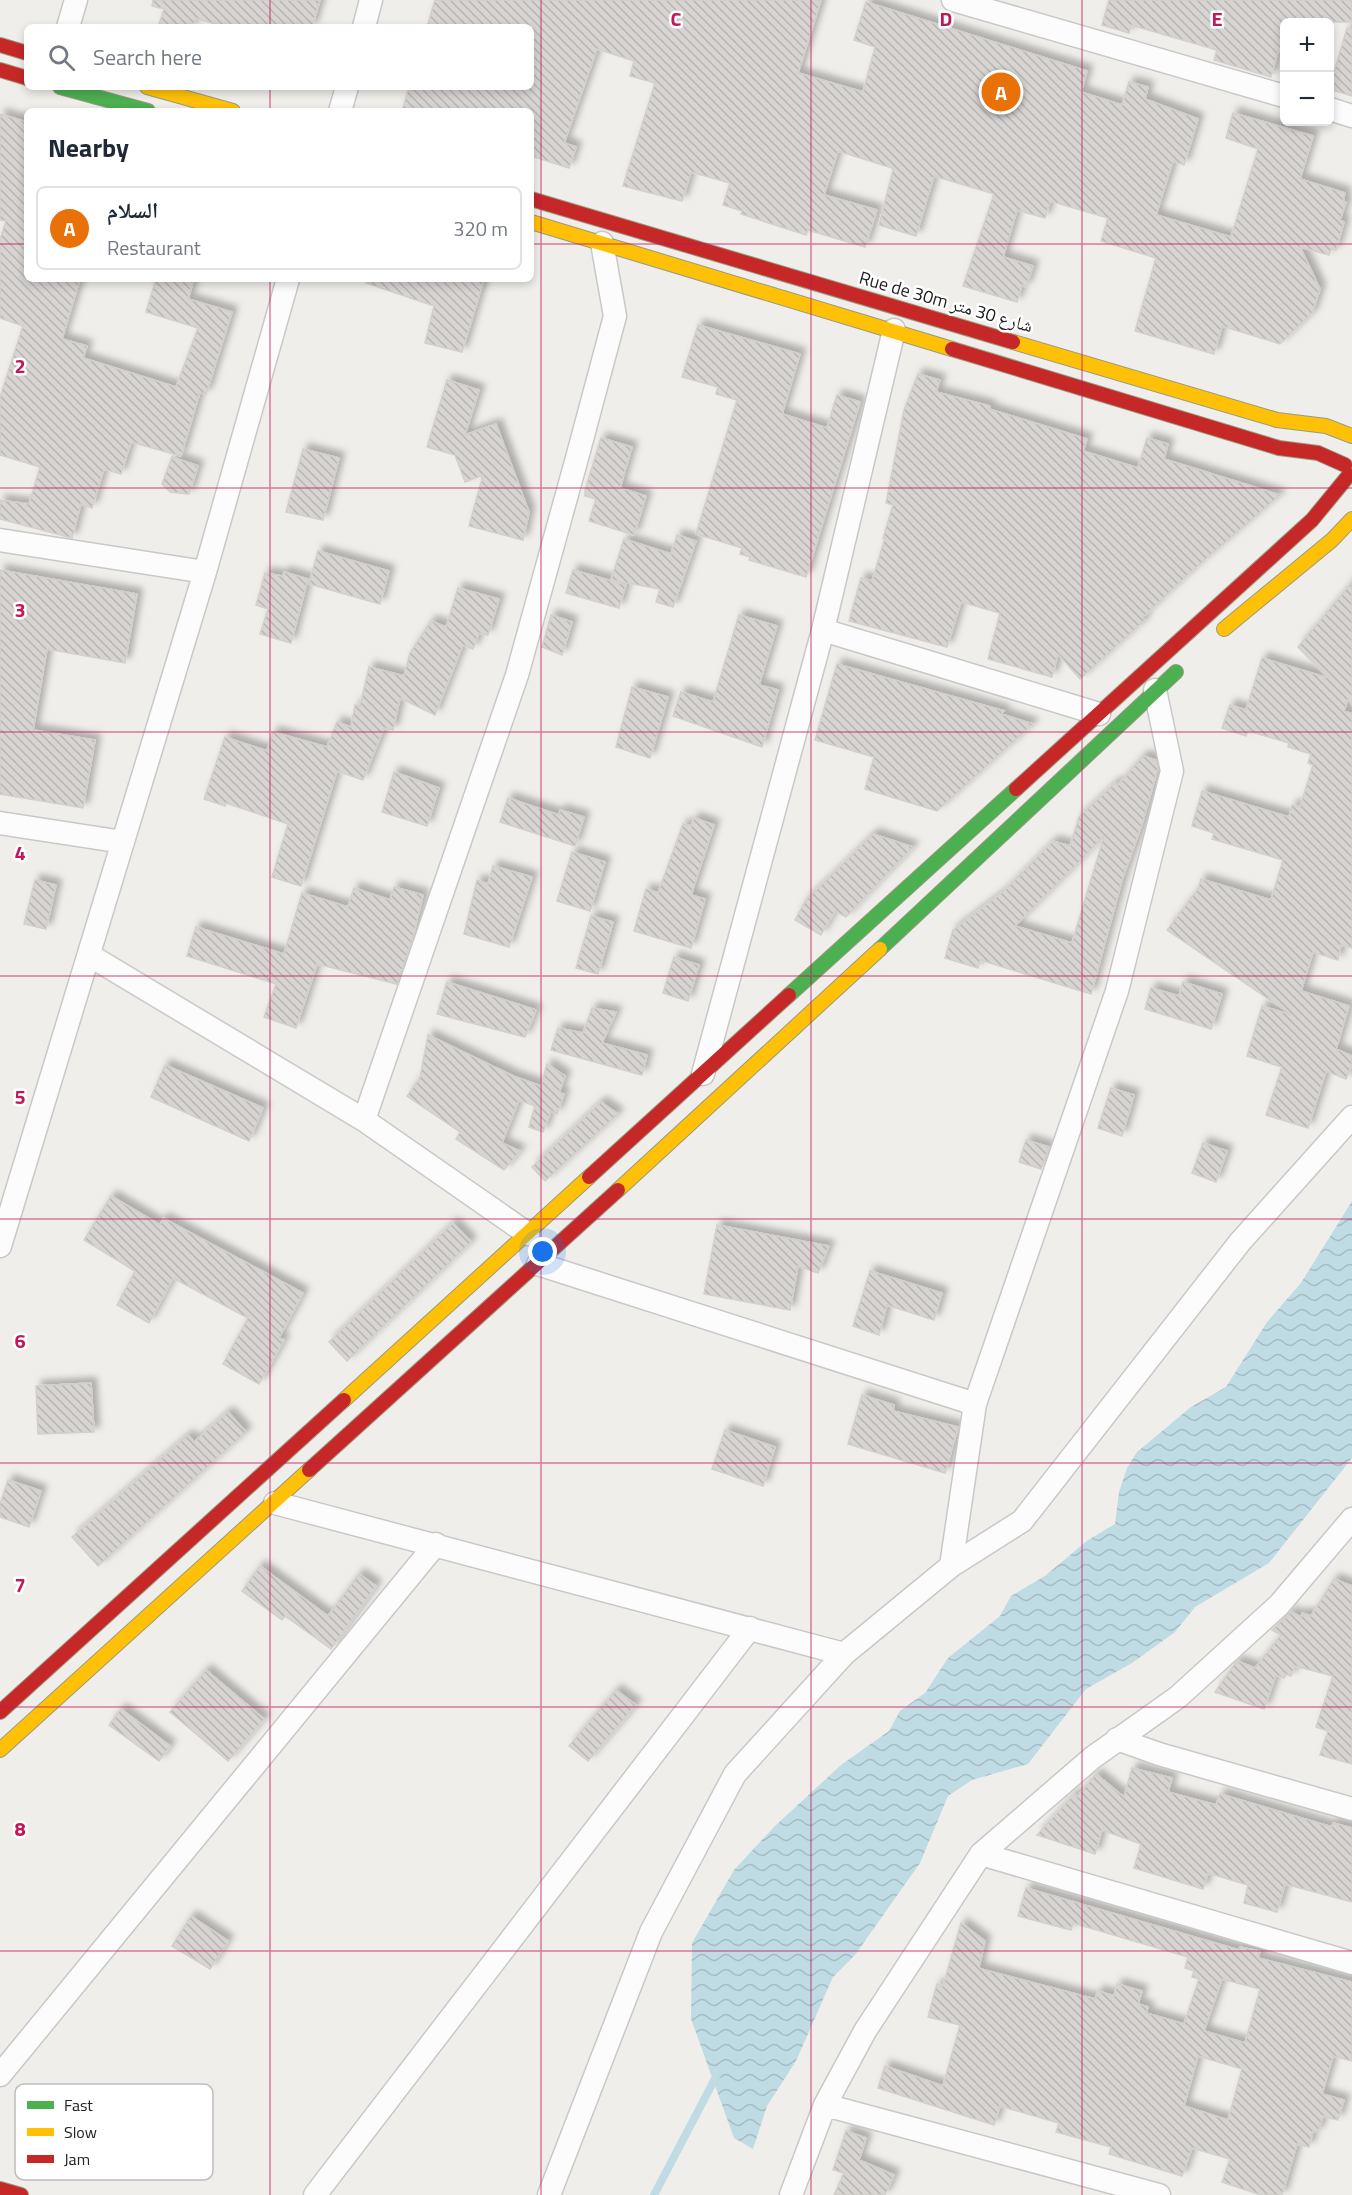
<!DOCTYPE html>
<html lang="en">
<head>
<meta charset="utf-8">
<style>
  body { margin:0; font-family:"Titillium Web","Noto Naskh Arabic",sans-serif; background:#f6f6f7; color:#1f2937 }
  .controls { position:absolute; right:18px; top:18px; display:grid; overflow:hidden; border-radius:9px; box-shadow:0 3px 9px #0003 }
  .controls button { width:54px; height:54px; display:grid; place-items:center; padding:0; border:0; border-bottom:2px solid #e0e1e3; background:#fff; color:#1f2937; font:30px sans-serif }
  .you { position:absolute; left:543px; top:1252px; width:21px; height:21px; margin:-15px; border:4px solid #fff; border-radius:50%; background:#1a73e8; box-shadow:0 0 0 9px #1a73e833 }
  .badge { display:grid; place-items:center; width:39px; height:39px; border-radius:50%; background:#111827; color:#fff; font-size:20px; font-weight:700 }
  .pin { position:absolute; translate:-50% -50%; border:3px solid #fff; box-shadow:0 2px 6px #0006 }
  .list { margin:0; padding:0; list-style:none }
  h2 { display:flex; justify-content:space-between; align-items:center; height:78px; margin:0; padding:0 24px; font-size:26px }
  h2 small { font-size:20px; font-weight:400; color:#747a83 }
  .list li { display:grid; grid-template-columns:39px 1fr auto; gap:18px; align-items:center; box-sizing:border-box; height:84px; margin:0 12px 12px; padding:0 12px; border:2px solid #e0e1e3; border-radius:9px }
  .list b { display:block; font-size:22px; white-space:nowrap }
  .list p { margin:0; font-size:20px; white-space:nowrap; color:#747a83 }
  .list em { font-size:20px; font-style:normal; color:#747a83 }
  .icon { flex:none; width:33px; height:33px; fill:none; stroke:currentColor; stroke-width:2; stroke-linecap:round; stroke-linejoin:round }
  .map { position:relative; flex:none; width:1352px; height:2195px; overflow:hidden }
  .search { position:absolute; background:#fff; box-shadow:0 3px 9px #0003; left:24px; top:24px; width:510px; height:66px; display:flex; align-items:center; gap:15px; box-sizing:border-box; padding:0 21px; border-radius:9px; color:#747a83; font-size:22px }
  .panel { position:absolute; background:#fff; box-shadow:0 3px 9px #0003; left:24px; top:108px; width:510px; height:174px; border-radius:9px }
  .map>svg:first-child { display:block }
</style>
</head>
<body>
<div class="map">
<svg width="1352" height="2195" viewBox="0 0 1352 2195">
  <defs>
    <pattern id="water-waves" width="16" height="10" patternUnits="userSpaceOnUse" patternTransform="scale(1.5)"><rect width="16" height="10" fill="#bfdbe3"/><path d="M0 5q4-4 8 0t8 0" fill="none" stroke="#a4bcc2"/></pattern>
    <pattern id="building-back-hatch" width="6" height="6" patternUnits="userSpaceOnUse" patternTransform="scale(1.5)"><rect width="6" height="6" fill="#d7d4d2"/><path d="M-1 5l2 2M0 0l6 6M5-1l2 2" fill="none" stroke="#b8b6b4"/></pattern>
    <filter id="shadow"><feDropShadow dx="5.5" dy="-5.5" stdDeviation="3" flood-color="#0004"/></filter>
  </defs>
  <rect width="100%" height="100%" fill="#f0eeeb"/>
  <path fill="url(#water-waves)" d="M 1352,1201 L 1352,1458 L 1269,1563 L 1195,1607 L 1175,1632 L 1132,1663 L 1086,1689 L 1028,1764 L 972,1780 L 948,1796 L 920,1863 L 855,1955 L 833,1977 L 796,2061 L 767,2106 L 753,2149 L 734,2138 L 691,2019 L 692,1943 L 734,1870 L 775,1826 L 841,1765 L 889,1731 L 900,1711 L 925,1693 L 948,1658 L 1000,1616 L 1011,1596 L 1045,1576 L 1088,1540 L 1115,1524 L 1119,1492 L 1127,1468 L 1137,1452 L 1191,1407 L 1226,1387 L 1267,1322 L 1301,1283 Z"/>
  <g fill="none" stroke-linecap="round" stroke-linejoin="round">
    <path stroke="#bfdbe3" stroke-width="8" d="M 654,2195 L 719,2071"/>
  </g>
  <path fill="url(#building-back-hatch)" stroke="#d3d0cc" stroke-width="1.5" fill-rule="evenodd" filter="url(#shadow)" d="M 153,0 L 320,0 L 312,27 L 225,27 L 195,18 L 193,27 L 158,27 L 164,9 L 152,6 Z
    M 435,0 L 821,0 L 798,73 L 863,92 L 875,47 L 854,40 L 866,2 L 1087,71 L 1081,92 L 1122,105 L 1129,82 L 1148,87 L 1145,99 L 1198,119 L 1184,165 L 1173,161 L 1156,215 L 1231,237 L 1258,149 L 1226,138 L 1233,113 L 1313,136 L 1300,179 L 1345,193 L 1343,201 L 1346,202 L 1340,220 L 1344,222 L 1336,250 L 1331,249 L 1329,255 L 1300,247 L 1320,289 L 1312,313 L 1280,344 L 1222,326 L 1214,354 L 1135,331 L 1156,258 L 1101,241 L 1108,218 L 1050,201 L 1045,218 L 1017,210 L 1003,257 L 1033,266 L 1026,287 L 1022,285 L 1017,302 L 963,286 L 994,194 L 934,176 L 916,236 L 879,225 L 893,170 L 892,168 L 838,151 L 824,195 L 877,210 L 865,247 L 808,230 L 806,235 L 741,214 L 742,211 L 723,205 L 730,183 L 691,172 L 682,201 L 623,186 L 655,83 L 630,76 L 634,61 L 597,49 L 564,143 L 576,147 L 569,168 L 531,156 L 531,111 L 402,111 L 409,87 L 531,87 L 531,27 L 427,27 Z
    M 1109,0 L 1352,0 L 1352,22 L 1284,22 L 1284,53 L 1278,51 L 1271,77 L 1214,60 L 1217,50 L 1131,25 L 1129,33 L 1102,25 Z
    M 1347,28 L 1352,29 L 1352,96 L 1329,89 Z
    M 0,114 L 27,122 L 27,279 L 80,279 L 62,339 L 87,346 L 83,358 L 176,387 L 198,328 L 146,312 L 156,279 L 194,279 L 188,299 L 232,312 L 206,394 L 200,392 L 181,456 L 131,442 L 121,474 L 104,469 L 92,508 L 81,504 L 72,538 L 0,519 L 0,500 L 29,504 L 40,467 L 0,455 L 0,397 L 23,326 L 0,318 L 0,239 L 6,221 L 0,220 Z
    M 366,279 L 484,279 L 462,352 L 425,343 L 434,306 L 366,283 Z
    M 698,325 L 800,354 L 782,414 L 827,428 L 837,395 L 860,402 L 806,577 L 749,560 L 750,557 L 740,554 L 742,548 L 696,534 L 737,400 L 716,394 L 718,387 L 682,377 Z
    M 918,374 L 940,380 L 936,392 L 990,406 L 989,409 L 1087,439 L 1083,451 L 1138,468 L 1147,438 L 1168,444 L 1164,459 L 1280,495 L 1194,569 L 1142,618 L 1145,620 L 1080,679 L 1058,654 L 1052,677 L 988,659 L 1000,613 L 961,602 L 947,647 L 849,621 L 861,578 L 872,581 L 885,538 L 883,538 L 893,505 L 886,503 L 904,410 Z
    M 447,380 L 479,390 L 465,435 L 496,424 L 529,512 L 523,540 L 469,526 L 483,475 L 465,482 L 455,455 L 427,447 Z
    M 601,438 L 632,447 L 620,488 L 646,496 L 634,535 L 589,521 L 596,499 L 585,496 L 585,490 Z
    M 303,449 L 339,458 L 323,520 L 286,512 Z
    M 172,457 L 198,466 L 189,494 L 170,492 L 162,484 Z
    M 677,535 L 696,541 L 673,607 L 656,602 L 660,589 L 611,580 L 624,539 L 671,554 Z
    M 318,551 L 389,571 L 380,604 L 309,584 Z
    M 0,570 L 137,594 L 125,663 L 47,649 L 33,730 L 95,740 L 83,808 L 0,794 Z
    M 573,570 L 626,585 L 619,608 L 566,593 Z
    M 284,572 L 308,579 L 291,643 L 260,634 L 268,609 L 256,605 L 265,573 L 283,576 Z
    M 1352,582 L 1352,704 L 1348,699 L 1344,711 L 1352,714 L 1352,948 L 1341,945 L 1338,960 L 1313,952 L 1301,991 L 1349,1006 L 1336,1049 L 1352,1056 L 1352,1064 L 1346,1079 L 1326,1071 L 1308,1128 L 1266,1115 L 1282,1067 L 1247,1056 L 1262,1006 L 1292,1015 L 1167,930 L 1198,889 L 1201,879 L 1271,900 L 1283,860 L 1212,839 L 1214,833 L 1192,826 L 1202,791 L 1289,817 L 1292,805 L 1300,807 L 1313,765 L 1308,763 L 1311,754 L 1288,747 L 1289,743 L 1248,731 L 1246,736 L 1222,728 L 1230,705 L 1246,710 L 1262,658 L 1328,678 L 1298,647 Z
    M 458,588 L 499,599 L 488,635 L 479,633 L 473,649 L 463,645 L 435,715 L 400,698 L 393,730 L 384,728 L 363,780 L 337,771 L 301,886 L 272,877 L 288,824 L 226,803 L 225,806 L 204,799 L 225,737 L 267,751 L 273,732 L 327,747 L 337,722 L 351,727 L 355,705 L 360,706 L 369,667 L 404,676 L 410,653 L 431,621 L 446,627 Z
    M 551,615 L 572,622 L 562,655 L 542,647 Z
    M 739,615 L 777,626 L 759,685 L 778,690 L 762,747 L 673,716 L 681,692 L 713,702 Z
    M 837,664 L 1004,711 L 1001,714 L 1033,724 L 937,811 L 865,789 L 874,757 L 815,740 Z
    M 632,687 L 668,697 L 650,758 L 616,747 Z
    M 1143,756 L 1156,760 L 1158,768 L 1142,824 L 1122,880 L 1091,994 L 980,960 L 978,968 L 945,958 L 953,930 L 1003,892 L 1053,841 L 1070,846 L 1079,817 L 1115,783 L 1118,785 ZM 1104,836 L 1072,943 L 1015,926 L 1075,866 Z
    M 394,772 L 439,788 L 427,826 L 382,812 Z
    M 508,798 L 559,815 L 560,810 L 584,817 L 575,846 L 500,822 Z
    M 694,818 L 714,825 L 691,895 L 705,899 L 691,948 L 634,931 L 646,889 L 658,893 L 683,824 L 691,826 Z
    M 873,834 L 913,847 L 846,917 L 835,911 L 821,935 L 795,920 L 806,900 Z
    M 572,852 L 605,862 L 590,911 L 557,901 Z
    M 493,866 L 532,877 L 509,947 L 464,934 L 477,880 L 488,884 Z
    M 35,880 L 56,885 L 46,929 L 24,924 Z
    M 394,887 L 423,895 L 413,937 L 397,984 L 317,964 L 296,1028 L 264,1017 L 276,984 L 187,956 L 196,927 L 284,954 L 302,893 L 348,907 L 354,888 L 390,900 Z
    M 591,916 L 613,922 L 598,974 L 576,968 Z
    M 674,957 L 699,965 L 688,1001 L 663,993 Z
    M 447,982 L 536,1010 L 525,1037 L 437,1014 Z
    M 1183,982 L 1222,994 L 1211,1029 L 1145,1009 L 1151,988 L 1179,996 Z
    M 592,1008 L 616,1012 L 602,1043 L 647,1055 L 642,1075 L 551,1050 L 558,1028 L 583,1033 Z
    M 428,1035 L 513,1076 L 541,1086 L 547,1064 L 565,1076 L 559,1093 L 564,1094 L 557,1114 L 551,1111 L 543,1132 L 529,1127 L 535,1106 L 519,1100 L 502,1143 L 520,1151 L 504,1170 L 456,1139 L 460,1132 L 407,1096 L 420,1078 Z
    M 165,1065 L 263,1108 L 249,1141 L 151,1097 Z
    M 1111,1088 L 1134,1095 L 1122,1136 L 1098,1128 Z
    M 601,1102 L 618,1114 L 545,1181 L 532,1167 Z
    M 1026,1140 L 1049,1147 L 1041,1169 L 1019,1162 Z
    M 1203,1143 L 1227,1151 L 1216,1182 L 1192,1173 Z
    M 111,1196 L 160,1225 L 163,1218 L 303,1293 L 279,1338 L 284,1340 L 259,1384 L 223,1364 L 248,1318 L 173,1278 L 149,1323 L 117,1305 L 135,1271 L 84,1240 Z
    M 453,1223 L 471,1242 L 347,1361 L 329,1342 Z
    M 717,1225 L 829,1246 L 818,1273 L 798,1266 L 790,1310 L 704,1294 Z
    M 870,1271 L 942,1293 L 934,1320 L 887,1305 L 879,1335 L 853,1326 Z
    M 91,1383 L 94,1432 L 38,1434 L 36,1386 Z
    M 862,1395 L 894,1405 L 893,1411 L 958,1427 L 945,1473 L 848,1444 Z
    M 228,1412 L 246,1432 L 98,1566 L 72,1537 L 188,1435 L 194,1442 Z
    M 725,1430 L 775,1447 L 763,1486 L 712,1469 Z
    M 8,1480 L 41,1491 L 29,1527 L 0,1517 L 0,1504 Z
    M 260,1566 L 328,1616 L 359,1574 L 376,1586 L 331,1649 L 285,1616 L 282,1620 L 242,1591 Z
    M 1334,1579 L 1352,1586 L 1352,1764 L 1320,1755 L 1328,1731 L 1316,1727 L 1333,1676 L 1295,1666 L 1291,1676 L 1286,1674 L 1284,1678 L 1276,1675 L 1264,1709 L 1215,1692 L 1237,1661 L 1255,1668 L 1281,1635 L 1272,1630 L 1291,1612 L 1301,1617 L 1302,1613 L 1311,1616 Z
    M 206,1670 L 264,1719 L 228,1761 L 170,1712 Z
    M 616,1690 L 636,1705 L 588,1761 L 569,1746 Z
    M 121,1709 L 170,1746 L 159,1761 L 109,1725 Z
    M 1132,1768 L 1172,1778 L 1168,1792 L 1216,1805 L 1220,1794 L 1332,1827 L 1333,1823 L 1352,1828 L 1352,1902 L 1285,1884 L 1277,1912 L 1244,1903 L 1248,1885 L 1208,1873 L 1203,1889 L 1134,1868 L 1141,1844 L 1102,1830 L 1095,1854 L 1037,1835 L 1074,1794 L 1077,1797 L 1096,1774 L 1124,1797 Z
    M 1026,1888 L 1239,1950 L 1240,1947 L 1260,1951 L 1258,1958 L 1352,1982 L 1352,2061 L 1333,2056 L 1322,2094 L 1344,2100 L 1338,2120 L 1323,2116 L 1318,2132 L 1313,2131 L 1309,2147 L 1297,2144 L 1282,2195 L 1261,2195 L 1222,2182 L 1230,2159 L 1192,2148 L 1182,2176 L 1109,2154 L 1111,2147 L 1056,2132 L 1059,2123 L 1000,2106 L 994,2125 L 878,2088 L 885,2066 L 943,2086 L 960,2025 L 928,2017 L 937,1984 L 943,1986 L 961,1923 L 985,1941 L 979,1967 L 981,1969 L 1095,1999 L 1098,1991 L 1114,1996 L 1117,1984 L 1142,1991 L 1138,2004 L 1148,2007 L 1146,2013 L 1184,2024 L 1199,1979 L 1192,1977 L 1194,1971 L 1185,1968 L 1188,1957 L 1073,1923 L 1071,1930 L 1018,1916 ZM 1222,1979 L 1260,1989 L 1245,2043 L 1204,2031 ZM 1198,2056 L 1242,2069 L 1228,2120 L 1184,2106 Z
    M 191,1916 L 228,1941 L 210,1969 L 172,1946 Z
    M 846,2131 L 866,2138 L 859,2160 L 894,2175 L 885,2195 L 834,2195 L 844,2173 L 833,2170 Z"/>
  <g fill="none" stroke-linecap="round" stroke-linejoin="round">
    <g stroke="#c9c8c7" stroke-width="25">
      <path id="street" d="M 953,0 L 1284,96
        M 68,27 L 76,0
        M 364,27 L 371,0
        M 1330,109 L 1352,116
        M 340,111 L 347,87
        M 0,540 L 205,572
        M 823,630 L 1099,714
        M 0,823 L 123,842
        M 89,955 L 364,1120 L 528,1234
        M 703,1074 L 823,630 L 894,330
        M 364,1120 L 517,675 L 577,458 L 615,316 L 602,243
        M 0,1246 L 205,572 L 288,279
        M 538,1264 L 975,1404
        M 275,1503 L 844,1654
        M 951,1566 L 975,1404 L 1117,991 L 1172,771 L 1155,690
        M 1117,1739 L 1159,1754 L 1352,1809
        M 981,1854 L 1352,1963
        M 0,2075 L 436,1544
        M 825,2105 L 1159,2195
        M 315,2195 L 750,1628
        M 549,2195 L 651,1932 L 735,1774 L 844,1654 L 951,1566 L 1022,1521 L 1240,1242 L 1352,1117
        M 791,2195 L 825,2105 L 865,2031 L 981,1854 L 1092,1758 L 1178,1697 L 1279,1605 L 1352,1519"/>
    </g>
    <g stroke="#999a82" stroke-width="16">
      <path id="fast" d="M 60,87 L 148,111
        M 880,949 L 1176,672
        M 789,995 L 1016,789"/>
    </g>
    <g stroke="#999a82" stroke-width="16">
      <path id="slow" d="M 147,87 L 233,111
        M 531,222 L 952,349
        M 1013,342 L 1277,420 L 1326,426 L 1352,436
        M 1224,629 L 1332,540 L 1352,519
        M 618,1190 L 880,949
        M 344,1400 L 589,1177
        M 0,1750 L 309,1470"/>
    </g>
    <g stroke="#999a82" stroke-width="16">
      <path id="jam" d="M 0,45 L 27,53
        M 0,70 L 27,78
        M 531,199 L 1013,342
        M 952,349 L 1279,448 L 1318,453 L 1345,465
        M 1016,789 L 1312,520 L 1349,475
        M 589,1177 L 789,995
        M 309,1470 L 618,1190
        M 0,1712 L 344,1400
        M 0,2189 L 21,2195"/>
    </g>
    <use href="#street" stroke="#fdfcfc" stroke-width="22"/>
    <use href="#fast" stroke="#4caf50" stroke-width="14"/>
    <use href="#slow" stroke="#ffc107" stroke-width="14"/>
    <use href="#jam" stroke="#c62828" stroke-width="14"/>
  </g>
  <path fill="none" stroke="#c2185b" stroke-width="1.5" stroke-opacity="0.55" d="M 270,0 L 270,27M 541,0 L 541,2195M 811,0 L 811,2195M 1082,0 L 1082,2195M 270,87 L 270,111M 0,244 L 27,244M 531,244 L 1352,244M 270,279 L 270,2195M 0,488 L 1352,488M 0,732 L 1352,732M 0,976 L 1352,976M 0,1219 L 1352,1219M 0,1463 L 1352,1463M 0,1707 L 1352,1707M 0,1951 L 1352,1951"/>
  <g text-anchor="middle" stroke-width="5" stroke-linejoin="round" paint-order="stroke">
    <g font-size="18" fill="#222" stroke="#fff">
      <text transform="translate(946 302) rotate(16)" y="6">Rue de 30m شارع 30 متر</text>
    </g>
  </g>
  <rect x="15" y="2084" width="198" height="96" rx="9" fill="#fff" stroke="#bdbdbd" stroke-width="1.5"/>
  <rect x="27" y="2101" width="27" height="8" fill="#4caf50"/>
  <rect x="27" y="2128" width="27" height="8" fill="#ffc107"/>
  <rect x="27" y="2155" width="27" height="8" fill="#c62828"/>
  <g font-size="16" fill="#222">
    <text x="64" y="2111">Fast</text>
    <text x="64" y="2138">Slow</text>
    <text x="64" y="2165">Jam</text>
  </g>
  <g font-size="20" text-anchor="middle" font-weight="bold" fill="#c2185b" stroke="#fff" stroke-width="5" stroke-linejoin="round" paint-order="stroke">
    <text x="676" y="26">C</text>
    <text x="946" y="26">D</text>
    <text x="1217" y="26">E</text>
    <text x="20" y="373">2</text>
    <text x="20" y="617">3</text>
    <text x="20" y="860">4</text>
    <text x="20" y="1104">5</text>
    <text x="20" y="1348">6</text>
    <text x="20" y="1592">7</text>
    <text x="20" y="1836">8</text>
  </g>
</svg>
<div class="controls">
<button>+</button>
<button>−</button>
</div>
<div class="you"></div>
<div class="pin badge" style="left:1001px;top:92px;background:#e8710a">A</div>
<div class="search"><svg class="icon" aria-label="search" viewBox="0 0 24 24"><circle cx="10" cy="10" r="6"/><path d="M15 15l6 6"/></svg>Search here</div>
<section class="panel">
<h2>Nearby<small></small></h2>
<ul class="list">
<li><span class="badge" style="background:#e8710a">A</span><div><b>السلام</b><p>Restaurant</p></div><em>320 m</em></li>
</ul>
</section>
</div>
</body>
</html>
